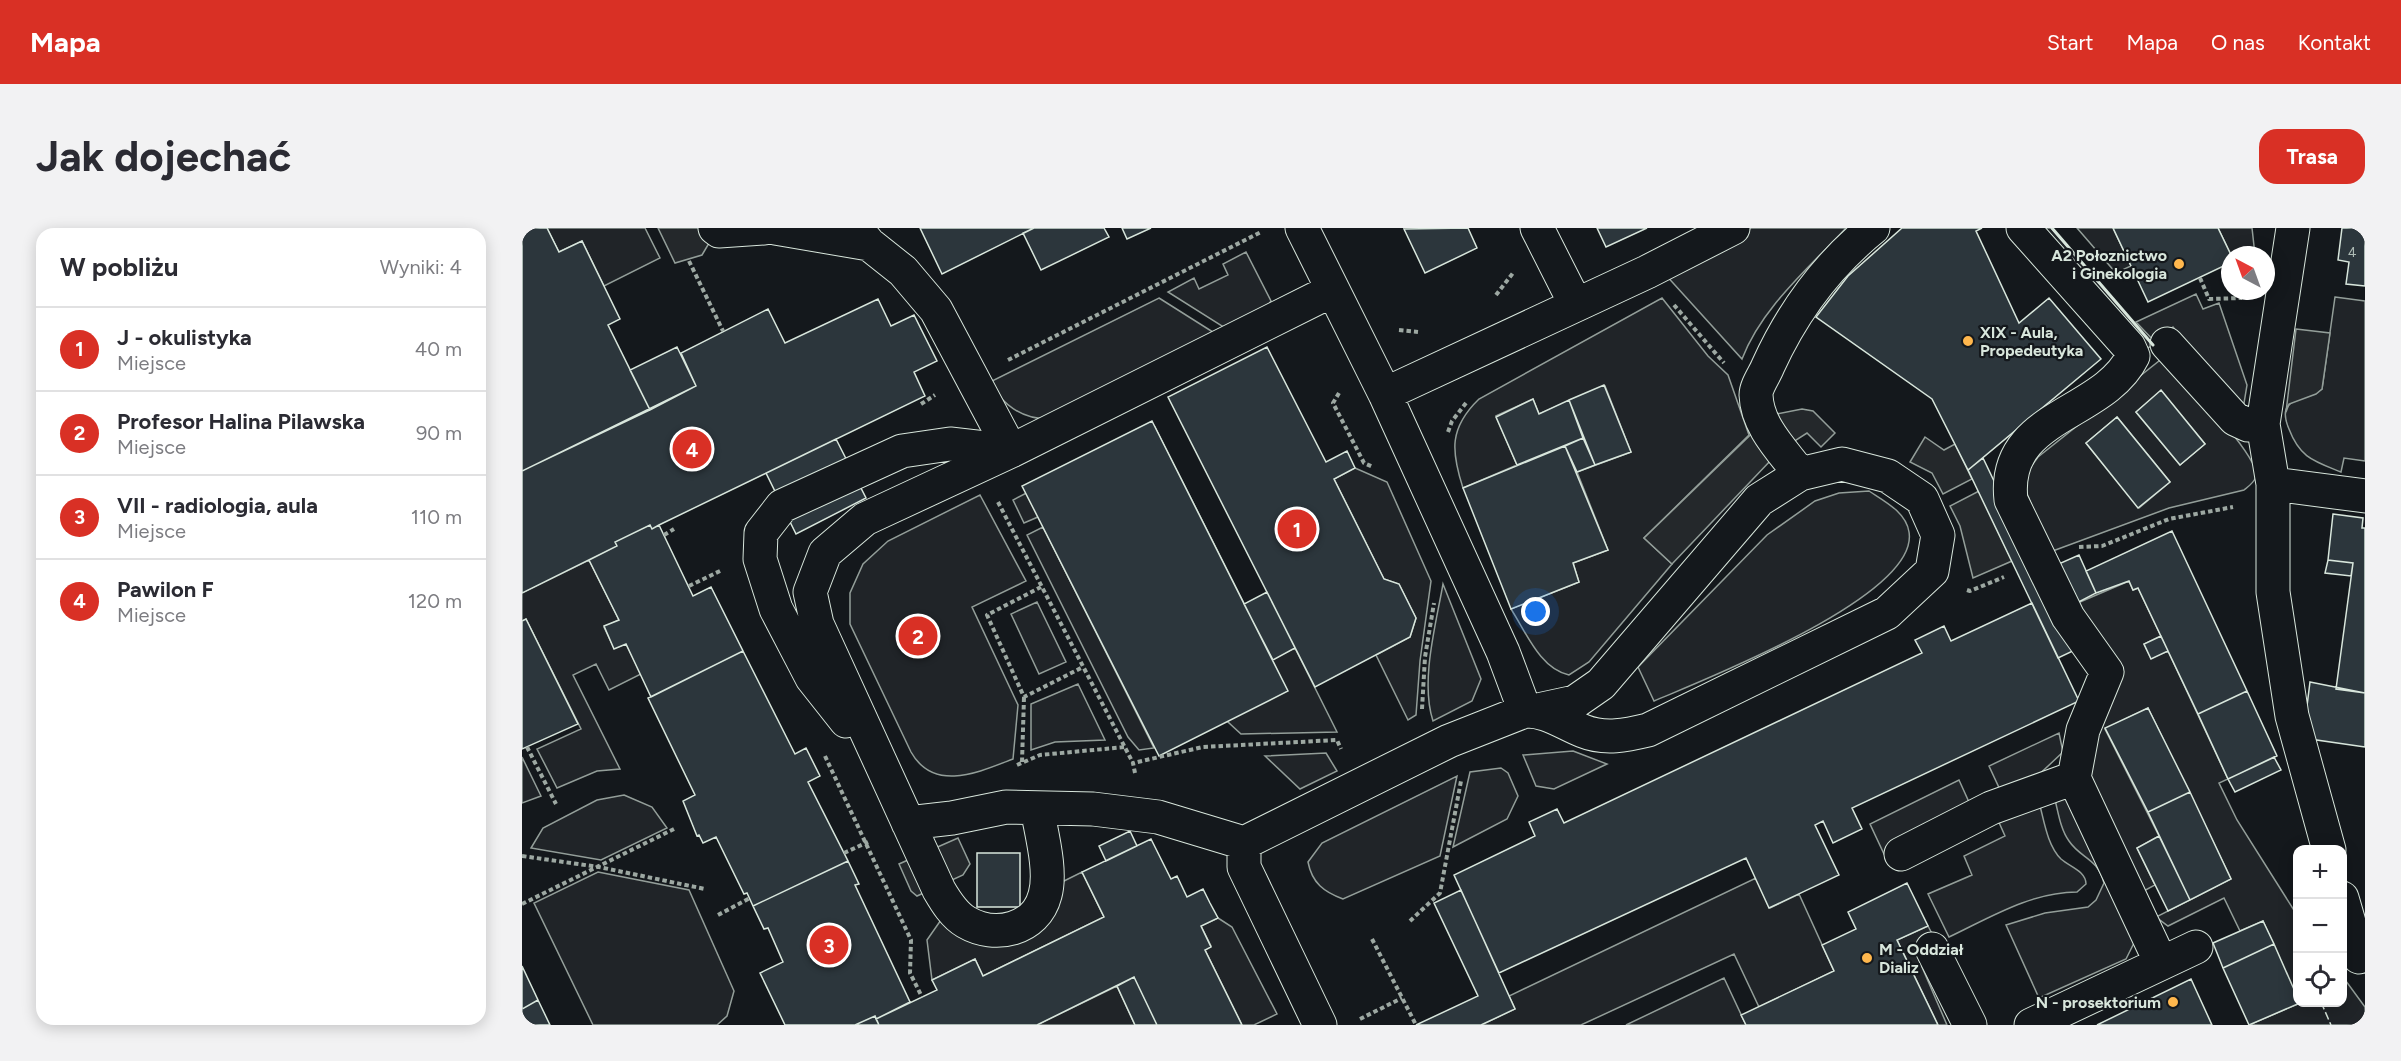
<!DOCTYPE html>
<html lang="pl">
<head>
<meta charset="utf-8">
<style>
  body { margin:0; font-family:Figtree,sans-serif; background:#f2f2f3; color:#2b2b33 }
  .controls { position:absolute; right:18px; bottom:18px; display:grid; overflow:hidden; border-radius:12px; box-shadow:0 3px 15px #0003 }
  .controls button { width:54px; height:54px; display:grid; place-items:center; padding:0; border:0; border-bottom:2px solid #e1e1e2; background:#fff; color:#2b2b33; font:30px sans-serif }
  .compass { position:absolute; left:1699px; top:18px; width:54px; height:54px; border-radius:50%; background:#fff; box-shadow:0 3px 15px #0003; rotate:319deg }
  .you { position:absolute; left:1014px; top:384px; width:21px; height:21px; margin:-15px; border:4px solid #fff; border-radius:50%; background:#1a73e8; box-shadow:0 0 0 9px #1a73e833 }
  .badge { display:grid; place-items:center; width:39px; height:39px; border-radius:50%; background:#d93025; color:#fff; font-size:20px; font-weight:700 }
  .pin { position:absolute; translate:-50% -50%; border:3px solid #fff; box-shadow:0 2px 6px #0006 }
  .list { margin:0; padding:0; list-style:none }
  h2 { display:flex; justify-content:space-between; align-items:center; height:78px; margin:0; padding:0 24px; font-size:26px }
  h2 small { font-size:20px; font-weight:400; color:#7c7c81 }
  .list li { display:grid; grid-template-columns:39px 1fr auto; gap:18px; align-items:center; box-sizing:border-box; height:84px; padding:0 24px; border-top:2px solid #e1e1e2 }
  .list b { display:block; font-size:22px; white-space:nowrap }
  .list p { margin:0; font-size:20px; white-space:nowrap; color:#7c7c81 }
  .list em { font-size:20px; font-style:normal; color:#7c7c81 }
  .icon { flex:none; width:33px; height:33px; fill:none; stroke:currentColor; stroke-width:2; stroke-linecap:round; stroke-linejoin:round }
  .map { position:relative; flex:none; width:1843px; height:797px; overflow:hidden; border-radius:18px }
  header { display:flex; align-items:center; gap:36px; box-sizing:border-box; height:84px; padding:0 30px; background:#d93025; color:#fff }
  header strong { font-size:28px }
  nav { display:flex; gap:33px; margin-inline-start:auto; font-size:21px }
  .intro { display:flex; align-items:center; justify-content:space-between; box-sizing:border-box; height:144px; padding:0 36px }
  h1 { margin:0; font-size:42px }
  .button { padding:15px 27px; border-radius:18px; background:#d93025; color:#fff; font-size:21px; font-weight:700 }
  main { display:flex; gap:36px; padding:0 36px }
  aside { flex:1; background:#fff; border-radius:18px; box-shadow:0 3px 15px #0003 }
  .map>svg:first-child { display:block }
</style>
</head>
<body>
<header>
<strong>Mapa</strong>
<nav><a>Start</a><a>Mapa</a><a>O nas</a><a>Kontakt</a></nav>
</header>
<div class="intro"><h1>Jak dojechać</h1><a class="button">Trasa</a></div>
<main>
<aside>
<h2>W pobliżu<small>Wyniki: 4</small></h2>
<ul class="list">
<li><span class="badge">1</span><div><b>J - okulistyka</b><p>Miejsce</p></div><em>40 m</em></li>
<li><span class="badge">2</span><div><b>Profesor Halina Pilawska</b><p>Miejsce</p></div><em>90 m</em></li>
<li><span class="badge">3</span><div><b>VII - radiologia, aula</b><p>Miejsce</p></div><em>110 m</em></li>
<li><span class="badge">4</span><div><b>Pawilon F</b><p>Miejsce</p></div><em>120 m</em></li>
</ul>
</aside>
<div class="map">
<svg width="1843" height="797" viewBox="0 0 1843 797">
  <rect width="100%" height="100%" fill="#14181c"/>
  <path fill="#202428" stroke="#939e99" stroke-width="1.5" fill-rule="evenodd" d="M 25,0 L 123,0 L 138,30 L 82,58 L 60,13 L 37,24 Z
    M 1229,0 L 1324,0 C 1287,40 1240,79 1220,131 L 1142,45 L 1210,12 Z
    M 1521,0 L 1529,0 L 1631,117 L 1626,120 Z
    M 1555,0 L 1591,0 L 1609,38 L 1594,45 Z
    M 1696,0 L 1730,0 L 1733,27 L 1709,27 Z
    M 724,24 L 749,73 L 747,76 L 703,100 L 646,64 L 672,50 L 677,61 L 706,47 L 701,36 Z
    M 1674,66 L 1681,81 L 1697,75 L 1725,157 L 1721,181 L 1651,99 L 1633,114 L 1614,94 Z
    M 1813,69 L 1843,73 L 1843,233 L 1822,230 L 1819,244 C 1792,233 1778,230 1767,201 C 1764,194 1761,184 1766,178 C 1772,170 1791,166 1800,161 Z
    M 637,70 L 694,106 L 526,191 C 498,191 482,176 466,155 Z
    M 1140,70 L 1186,128 L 1206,147 L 1227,207 L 1122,310 L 1150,336 L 1067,434 L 1047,447 C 1018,441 1004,404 989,381 L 1057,354 L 1051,335 L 1086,322 L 1055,244 L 1109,224 L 1083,158 L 1017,186 L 1011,171 L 974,188 L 995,237 L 941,260 C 929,223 927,200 957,171 Z
    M 1642,129 C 1658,147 1738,228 1734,248 C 1733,254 1727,258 1722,262 L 1647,280 L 1528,324 L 1502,258 L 1505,244 L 1516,229 ZM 1639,163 L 1683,216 L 1658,237 L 1614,184 ZM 1595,189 L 1648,254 L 1617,280 L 1564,215 Z
    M 633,199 L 750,431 L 773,420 L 815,504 L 719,506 L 706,494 L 698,478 L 516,289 L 502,295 L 491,272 Z
    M 833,240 L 865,254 L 909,353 L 898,433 L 894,487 L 886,492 L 854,427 L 888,409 L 894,390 L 877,356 L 862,351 L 812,251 Z
    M 1347,263 C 1362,273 1384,284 1387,304 C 1398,368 1181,452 1132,473 L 1116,439 L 1245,307 L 1293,273 L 1317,265 Z
    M 458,267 L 504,353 L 450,379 L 496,477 L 491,531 C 457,544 412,565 389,524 L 328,396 L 328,365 L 341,336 L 366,313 Z
    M 521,299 L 632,520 L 617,522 L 606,509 L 505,307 Z
    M 67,332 L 97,392 L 82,399 L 92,420 L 104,416 L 119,446 L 87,462 L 74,436 L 51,447 L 98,541 L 75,543 L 35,560 L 15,521 L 59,501 L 4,391 L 0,393 L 0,365 Z
    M 1607,353 L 1611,362 L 1616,360 L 1639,408 L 1622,416 L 1629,430 L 1646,423 L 1706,551 L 1697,555 L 1715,592 L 1775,687 L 1775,770 L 1741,693 L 1718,703 L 1702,670 L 1646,698 L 1634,689 L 1709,651 L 1626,480 L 1583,501 L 1637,608 L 1615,620 L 1633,657 L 1620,664 L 1564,548 L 1590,455 L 1551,377 Z
    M 921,356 L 959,451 L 950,473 L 911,493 C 898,454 914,396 921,356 Z
    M 515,374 L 544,434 L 517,446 L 489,386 Z
    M 556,456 L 583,512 L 533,514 L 509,522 L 509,476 Z
    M 1537,505 L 1541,524 L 1509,554 L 1480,566 L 1467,538 Z
    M 1051,523 L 1085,536 L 1032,561 L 1014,558 L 1001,527 Z
    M 804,525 L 815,543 L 778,561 L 743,528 Z
    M 0,529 L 19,568 L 0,575 Z
    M 979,540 L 986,545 L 996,568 L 985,591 L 931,619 L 948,544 Z
    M 935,548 L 918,628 L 821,671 C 802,664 790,655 786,634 L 800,615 Z
    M 1437,552 L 1451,583 L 1362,626 L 1348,596 Z
    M 1546,563 L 1613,713 L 1604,731 L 1517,770 L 1484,697 L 1523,685 L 1566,679 L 1574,672 L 1582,655 C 1575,629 1559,631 1547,613 C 1538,601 1536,582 1532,568 Z
    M 102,567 L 130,579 L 145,600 L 79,632 L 9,620 L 21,600 L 75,572 Z
    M 1517,574 C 1522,592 1525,617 1539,631 C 1548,639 1564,643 1564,656 L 1555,664 C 1509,664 1467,690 1427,709 L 1406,666 L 1450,647 L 1442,628 L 1483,608 L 1475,590 Z
    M 76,644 L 167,662 L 212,763 L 205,788 L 195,797 L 71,797 L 12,675 Z
    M 560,644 L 582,689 L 461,748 L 453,731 L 410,752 L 405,712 L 421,689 L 456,714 L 538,655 Z
    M 1234,650 L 1248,680 L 1277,666 L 1312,743 L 1237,779 L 1212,726 L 1059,797 L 959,797 L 993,781 L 987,768 Z
    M 696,690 L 710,699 L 755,786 L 732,797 L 720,797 L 683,722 L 689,718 L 679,698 Z
    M 1406,698 L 1415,715 L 1394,725 L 1425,797 L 1416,797 L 1375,712 Z
    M 1821,749 L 1843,779 L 1843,797 L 1727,797 L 1778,775 L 1820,774 Z
    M 1202,750 L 1224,797 L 1104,797 Z
    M 595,758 L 613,797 L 515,797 Z"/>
  <path fill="#24282b" stroke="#939e99" stroke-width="1.5" d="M 136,0 L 196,0 L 180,27 L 153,35 Z
    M 1774,101 L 1808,105 L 1800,161 L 1794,166 L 1767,176 L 1764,184 Z
    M 1280,181 L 1291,183 L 1313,205 L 1299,219 L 1285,205 L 1274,212 L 1255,235 L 1250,231 L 1150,336 L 1122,310 L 1249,187 Z
    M 1403,209 L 1422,222 L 1433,216 L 1450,251 L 1421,266 L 1410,245 L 1388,234 Z
    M 1457,263 L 1490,333 L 1451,350 L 1438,298 L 1428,278 Z
    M 436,610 L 448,636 L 441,647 L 395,668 L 389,663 L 377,636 Z"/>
  <path fill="#2c363c" stroke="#d8e6dc" stroke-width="1.5" d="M 0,0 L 25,0 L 37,24 L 60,13 L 98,91 L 86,97 L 128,182 L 0,243 Z
    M 398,0 L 512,0 L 420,46 Z
    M 512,0 L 582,0 L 587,9 L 519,42 L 501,5 Z
    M 600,0 L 629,0 L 605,11 Z
    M 946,0 L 955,20 L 903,45 L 882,1 Z
    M 1075,0 L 1125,0 L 1084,19 Z
    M 1380,0 L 1460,0 L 1454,3 L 1497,95 L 1527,70 L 1579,131 L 1446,242 L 1410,171 L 1294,89 L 1326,48 Z
    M 1591,0 L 1696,0 L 1709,27 L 1708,35 L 1626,74 Z
    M 1820,0 L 1843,0 L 1843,58 L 1824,56 L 1827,34 L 1816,32 Z
    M 356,71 L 369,98 L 392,87 L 415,133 L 392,144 L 403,168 L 137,297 L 130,301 L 128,297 L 93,314 L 95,318 L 0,365 L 0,243 L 174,158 L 159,125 L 246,81 L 263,115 Z
    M 155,119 L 174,158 L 128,182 L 108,142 Z
    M 745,119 L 804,234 L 825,223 L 833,240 L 812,251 L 862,351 L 877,356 L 894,390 L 888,409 L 793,459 L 646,169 Z
    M 1082,157 L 1109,224 L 1073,237 L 1047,172 Z
    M 1639,162 L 1683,216 L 1658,237 L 1614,184 Z
    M 1011,171 L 1017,186 L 1047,172 L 1061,210 L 995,237 L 974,189 Z
    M 1595,189 L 1648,254 L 1616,280 L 1564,215 Z
    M 630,193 L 766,463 L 637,528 L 500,258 Z
    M 1061,210 L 1073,237 L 1055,244 L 1043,218 Z
    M 314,211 L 344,270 L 274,306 L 244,245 Z
    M 1043,218 L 1086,322 L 1051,335 L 1057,354 L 989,381 L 941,260 Z
    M 1461,230 L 1553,422 L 1536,430 L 1446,242 Z
    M 1811,286 L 1841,290 L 1840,300 L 1843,300 L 1843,465 L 1814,461 L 1831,335 L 1806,332 Z
    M 128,297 L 130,301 L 137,297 L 171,368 L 189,359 L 221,423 L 129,469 L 104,416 L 92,421 L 82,398 L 97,392 L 67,332 L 95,318 L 93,314 Z
    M 1650,303 L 1725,463 L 1676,486 L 1616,360 L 1611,362 L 1607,353 L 1574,365 L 1564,343 Z
    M 1557,327 L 1574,365 L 1551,377 L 1532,338 Z
    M 1806,332 L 1831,335 L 1829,348 L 1803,345 Z
    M 745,364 L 773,420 L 751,432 L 722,376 Z
    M 1510,375 L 1557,473 L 1330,580 L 1340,601 L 1311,615 L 1301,593 L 1293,597 L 1317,647 L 1247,680 L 1224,630 L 977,745 L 932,647 L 1013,608 L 1007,594 L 1035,581 L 1042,595 L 1400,425 L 1393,412 L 1422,398 L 1429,413 Z
    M 4,391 L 56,496 L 0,521 L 0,393 Z
    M 1639,408 L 1646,423 L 1629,431 L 1622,416 Z
    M 221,423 L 273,526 L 284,520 L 298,548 L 286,554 L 326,633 L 231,678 L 225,665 L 222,666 L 194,609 L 181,615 L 177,607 L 175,608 L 161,573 L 173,567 L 126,470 Z
    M 1788,454 L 1843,465 L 1843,519 L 1781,510 Z
    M 1725,463 L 1755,528 L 1706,551 L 1676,486 Z
    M 1626,480 L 1668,564 L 1626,584 L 1583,500 Z
    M 1752,529 L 1759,542 L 1713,564 L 1706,551 Z
    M 1668,564 L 1709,651 L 1668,672 L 1626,584 Z
    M 608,603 L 615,618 L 584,633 L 577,618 Z
    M 1637,608 L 1668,672 L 1646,683 L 1615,620 Z
    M 629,611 L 649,651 L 655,648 L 665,669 L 681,661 L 688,675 L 696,690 L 679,698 L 689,719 L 683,722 L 720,797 L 635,797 L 612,749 L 515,797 L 357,797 L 354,791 L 415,762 L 410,752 L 453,731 L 461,748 L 582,689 L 560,644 Z
    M 455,625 L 498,625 L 498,679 L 455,679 Z
    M 326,633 L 337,656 L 333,657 L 388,774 L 354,791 L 353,788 L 333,797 L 263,797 L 238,745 L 261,734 L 246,700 L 242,701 L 231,678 Z
    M 1385,655 L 1406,698 L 1375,712 L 1416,797 L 1224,797 L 1219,787 L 1312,743 L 1300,717 L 1334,701 L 1326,684 Z
    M 939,662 L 993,781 L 959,797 L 894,797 L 956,768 L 912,675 Z
    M 1741,693 L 1752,716 L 1701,740 L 1691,715 Z
    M 1752,716 L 1778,775 L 1727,797 L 1701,740 Z
    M 0,738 L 16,772 L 0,781 Z
    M 612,749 L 635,797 L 613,797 L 595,758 Z
    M 1669,751 L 1690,797 L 1575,797 Z
    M 16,772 L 28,797 L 0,797 L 0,781 Z
    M 353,788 L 357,797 L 333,797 Z"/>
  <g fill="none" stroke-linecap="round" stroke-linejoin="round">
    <g stroke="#d8e6dc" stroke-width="35">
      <path id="street" d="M 193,0 L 197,3 L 242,0
        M 253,0 L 347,16
        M 334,0 L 347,16 L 381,43 L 414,82 L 489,223
        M 780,0 L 863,166 L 1125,44 L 1211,0
        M 1015,0 L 1054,77
        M 1501,0 L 1607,119 L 1611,128 C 1581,189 1479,186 1489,272 L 1546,389 L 1585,444 L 1561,502 L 1552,550
        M 1771,0 L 1741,196 L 1751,256 L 1843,268
        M 1645,116 L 1713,191 L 1726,197 L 1741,196
        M 863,166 L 981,424 L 1003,483
        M 1278,246 C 1260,222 1235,198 1234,167 C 1234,158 1243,146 1246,138 C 1271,83 1304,38 1351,0
        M 1751,256 L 1751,364 L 1770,488 L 1807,622
        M 324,493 L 290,450 L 254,381 L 238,331 L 239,305 L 260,278 L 380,223 L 428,216 L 489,223
        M 515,580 C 519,604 530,643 523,667 C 514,702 473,711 444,694 C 432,687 424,674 417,662 L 295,396 L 288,364 L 303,325 L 343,291 L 489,223 L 809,63
        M 386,595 L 430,590 L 484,579 L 571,581 L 636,589 L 722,615 L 927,513 L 1003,483 C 1024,482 1041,495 1061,503 C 1083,512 1105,507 1126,502 L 1365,385 L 1410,343 L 1416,307 L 1400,271 L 1366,248 L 1320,236 L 1278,246 L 1237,272 L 1079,456 L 1053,474 L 1016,482
        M 722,615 L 722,639 L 798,797
        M 1379,626 L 1469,580 L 1552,550 L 1639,735
        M 1820,670 L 1837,729
        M 1410,721 L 1448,797
        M 1509,797 L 1674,719"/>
    </g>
    <path stroke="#9da8a2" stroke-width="4" stroke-dasharray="4.5 3" stroke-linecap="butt" d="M 167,33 L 201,103
      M 1678,50 L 1687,71 L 1720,70
      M 974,67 L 991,45
      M 1152,77 L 1202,135
      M 877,102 L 896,104
      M 486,132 L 739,4
      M 817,165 L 811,175 L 842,235 L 851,239
      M 399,176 L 413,167
      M 926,204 L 930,193 L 944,175
      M 476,274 L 611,535
      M 142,307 L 152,301
      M 1557,319 L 1580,318 L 1647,291 L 1711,279
      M 167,358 L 200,342
      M 519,359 L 465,387 L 502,469 L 561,439
      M 1445,362 L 1448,363 L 1482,349
      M 900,481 L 903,429 L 912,375
      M 5,519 L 34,576
      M 303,528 L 389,712 L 388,745 L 400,769
      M 500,534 L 502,469
      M 495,537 L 518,527 L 603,519
      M 613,545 L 611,535 L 681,519 L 815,512 L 819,521
      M 322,625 L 346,614
      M 0,628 L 77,639 L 183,661
      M 0,676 L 154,600
      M 196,687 L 228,670
      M 888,693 L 918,665 L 939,553
      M 850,711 L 894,797
      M 838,791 L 880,770"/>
    <use href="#street" stroke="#14181c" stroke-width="33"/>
    <path stroke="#d8e6dc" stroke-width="1.5" stroke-dasharray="8 3" stroke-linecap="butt" d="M 1799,774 L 1809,797"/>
    <path stroke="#d8e6dc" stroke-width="3" d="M 1530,0 L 1631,117"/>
  </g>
  <g fill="#ffb74d" stroke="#14181c" stroke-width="2">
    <circle cx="1657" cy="36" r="6"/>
    <circle cx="1446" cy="113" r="6"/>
    <circle cx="1345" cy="730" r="6"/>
    <circle cx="1651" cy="774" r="6"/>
  </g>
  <g text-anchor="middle" stroke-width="4.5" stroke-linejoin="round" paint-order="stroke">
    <g font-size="14" fill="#adbab4">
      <text x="1830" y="29">4</text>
    </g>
    <g font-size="16" font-weight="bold" fill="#d8e6dc" stroke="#14181c" text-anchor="end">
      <text x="1645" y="33">A2 Połoznictwo<tspan x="1645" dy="18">i Ginekologia</tspan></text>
      <text x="1458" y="110" text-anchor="start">XIX - Aula,<tspan x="1458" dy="18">Propedeutyka</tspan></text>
      <text x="1357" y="727" text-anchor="start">M - Oddział<tspan x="1357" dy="18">Dializ</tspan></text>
      <text x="1639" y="780">N - prosektorium</text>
    </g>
  </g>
</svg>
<div class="controls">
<button>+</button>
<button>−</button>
<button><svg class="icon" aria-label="locate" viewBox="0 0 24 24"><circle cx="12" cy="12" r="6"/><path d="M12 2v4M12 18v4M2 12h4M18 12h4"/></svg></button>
</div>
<svg class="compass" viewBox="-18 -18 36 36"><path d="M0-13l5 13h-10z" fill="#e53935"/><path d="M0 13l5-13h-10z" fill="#7c7c81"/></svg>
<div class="you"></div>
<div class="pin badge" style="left:775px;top:301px">1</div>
<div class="pin badge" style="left:396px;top:408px">2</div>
<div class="pin badge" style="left:307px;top:717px">3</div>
<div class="pin badge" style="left:170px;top:221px">4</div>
</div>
</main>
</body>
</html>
